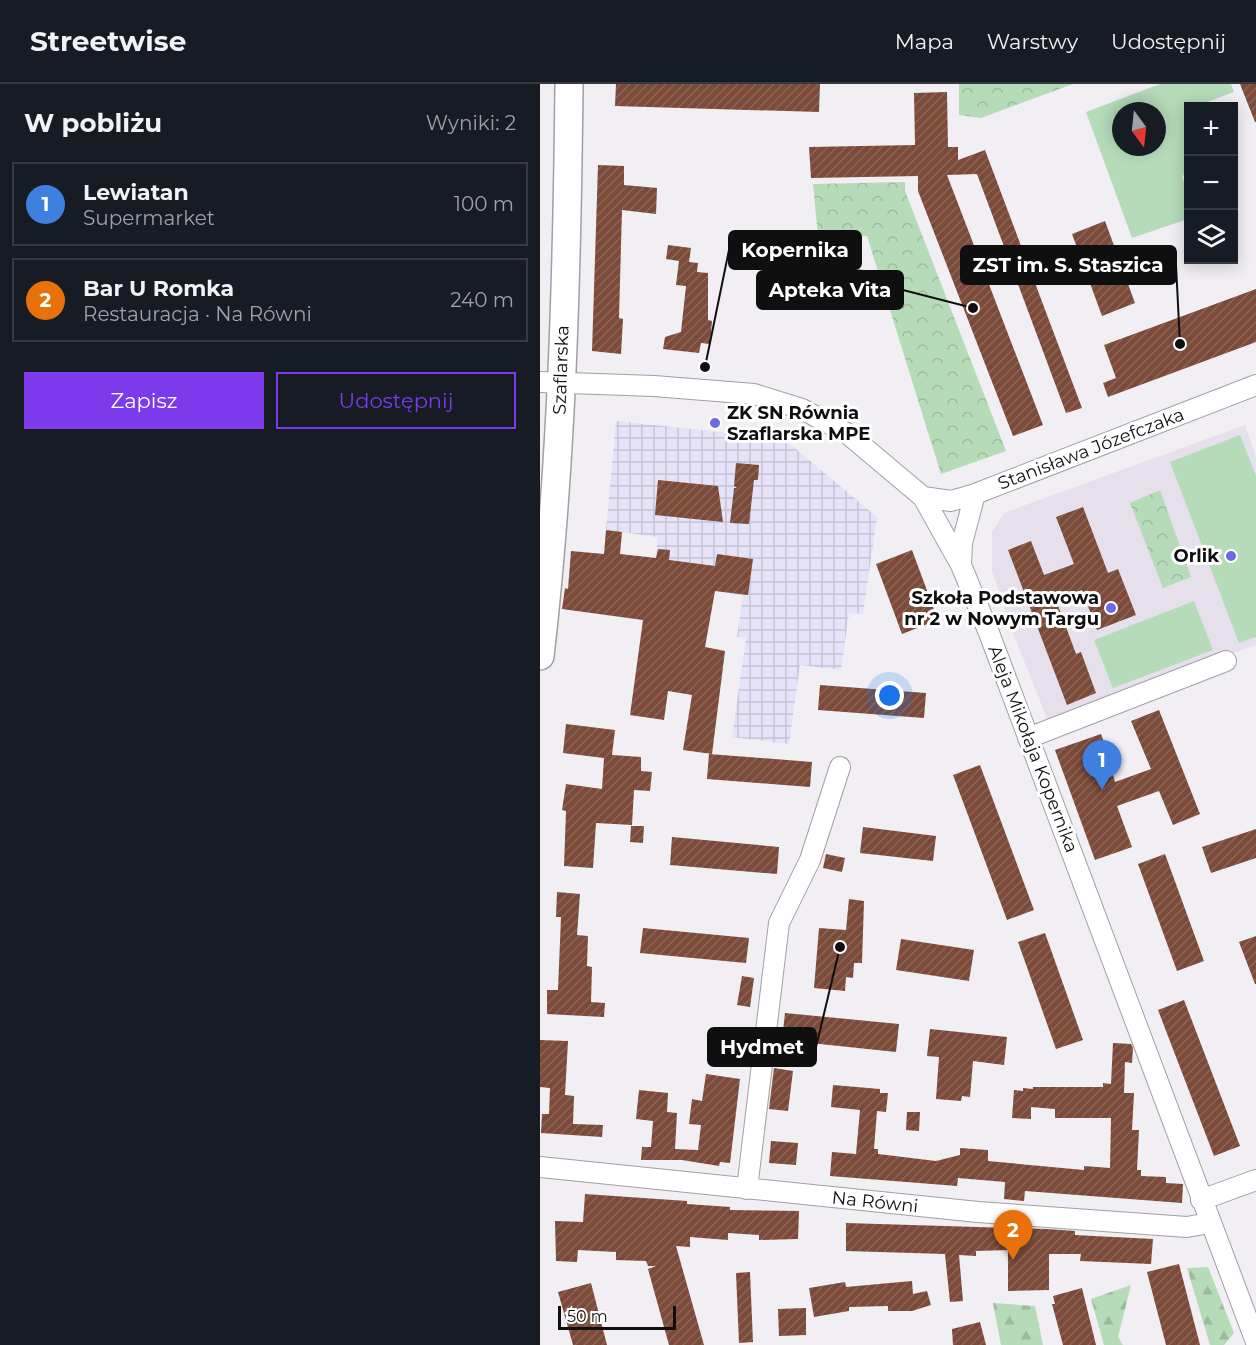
<!DOCTYPE html>
<html lang="pl">
<head>
<meta charset="utf-8">
<style>
  body { margin:0; font-family:Montserrat,sans-serif; background:#20242c; color:#f1f3f6 }
  .controls { position:absolute; right:18px; top:18px; display:grid; overflow:hidden; border-radius:0px; box-shadow:0 3px 15px #0003 }
  .controls button { width:54px; height:54px; display:grid; place-items:center; padding:0; border:0; border-bottom:2px solid #363941; background:#171b24; color:#f1f3f6; font:30px sans-serif }
  .compass { position:absolute; left:572px; top:18px; width:54px; height:54px; border-radius:50%; background:#171b24; box-shadow:0 3px 15px #0003; rotate:165deg }
  .scale { position:absolute; left:18px; bottom:15px; width:118px; box-sizing:border-box; padding-left:6px; border:3px solid #100f10; border-top:0; font-size:16px; line-height:21px; white-space:nowrap; color:#100f10; -webkit-text-stroke:4px #fff; paint-order:stroke }
  .you { position:absolute; left:350px; top:612px; width:21px; height:21px; margin:-15px; border:4px solid #fff; border-radius:50%; background:#1a73e8; box-shadow:0 0 0 9px #1a73e833 }
  .badge { display:grid; place-items:center; width:39px; height:39px; border-radius:50%; background:#7c3aed; color:#fff; font-size:20px; font-weight:700 }
  .pin { position:absolute; translate:-50% -50px; filter:drop-shadow(0 2px 3px #0008) }
  .pin::after { content:''; position:absolute; top:32px; width:21px; height:18px; background:inherit; clip-path:polygon(0 0,100% 0,50% 100%) }
  .list { margin:0; padding:0; list-style:none }
  h2 { display:flex; justify-content:space-between; align-items:center; height:78px; margin:0; padding:0 24px; font-size:26px }
  h2 small { font-size:20px; font-weight:400; color:#9ea1a6 }
  .list li { display:grid; grid-template-columns:39px 1fr auto; gap:18px; align-items:center; box-sizing:border-box; height:84px; margin:0 12px 12px; padding:0 12px; border:2px solid #363941; border-radius:0px }
  .list b { display:block; font-size:22px; white-space:nowrap }
  .list p { margin:0; font-size:20px; white-space:nowrap; color:#9ea1a6 }
  .list em { font-size:20px; font-style:normal; color:#9ea1a6 }
  .actions { display:flex; gap:12px; padding:18px 24px }
  .actions a { flex:1; padding:14px 0; border:2px solid #7c3aed; border-radius:0px; text-align:center; font-size:21px; color:#7c3aed }
  .actions .main { background:#7c3aed; color:#fff }
  .icon { flex:none; width:33px; height:33px; fill:none; stroke:currentColor; stroke-width:2; stroke-linecap:round; stroke-linejoin:round }
  .map { position:relative; flex:none; width:716px; height:1261px; overflow:hidden }
  header { display:flex; align-items:center; gap:36px; box-sizing:border-box; height:84px; padding:0 30px; background:#171b24; border-bottom:2px solid #363941 }
  header strong { font-size:28px }
  nav { display:flex; gap:33px; margin-inline-start:auto; font-size:21px }
  main { display:flex }
  aside { flex:1; background:#171b24 }
  .map>svg:first-child { display:block }
</style>
</head>
<body>
<header>
<strong>Streetwise</strong>
<nav><a>Mapa</a><a>Warstwy</a><a>Udostępnij</a></nav>
</header>
<main>
<aside>
<h2>W pobliżu<small>Wyniki: 2</small></h2>
<ul class="list">
<li><span class="badge" style="background:#3f7fe0">1</span><div><b>Lewiatan</b><p>Supermarket</p></div><em>100 m</em></li>
<li><span class="badge" style="background:#e8710a">2</span><div><b>Bar U Romka</b><p>Restauracja · Na Równi</p></div><em>240 m</em></li>
</ul>
<div class="actions"><a class="main">Zapisz</a><a>Udostępnij</a></div>
</aside>
<div class="map">
<svg width="716" height="1261" viewBox="0 0 716 1261">
  <defs>
    <pattern id="industrial-grid" width="8" height="8" patternUnits="userSpaceOnUse" patternTransform="scale(1.5)"><rect width="8" height="8" fill="#e6e3f9"/><path d="M0 4h8M4 0v8" fill="none" stroke="#c4c2d4"/></pattern>
    <pattern id="forest-firs" width="22" height="20" patternUnits="userSpaceOnUse" patternTransform="scale(1.5)"><rect width="22" height="20" fill="#b5dbb8"/><path d="M5 1l3.5 6h-7zM16 11l3.5 6h-7z" fill="#9bbb9d"/></pattern>
    <pattern id="park-crowns" width="20" height="18" patternUnits="userSpaceOnUse" patternTransform="scale(1.5)"><rect width="20" height="18" fill="#b5dbb8"/><path d="M2 6a3 3 0 1 1 6 0M12 15a3 3 0 1 1 6 0" fill="none" stroke="#9bbb9d"/></pattern>
    <pattern id="building-hatch" width="6" height="6" patternUnits="userSpaceOnUse" patternTransform="scale(1.5)"><rect width="6" height="6" fill="#7b4a38"/><path d="M-1 1l2-2M0 6l6-6M5 7l2-2" fill="none" stroke="#8a6558"/></pattern>
  </defs>
  <rect width="100%" height="100%" fill="#f1eff3"/>
  <path fill="url(#industrial-grid)" d="M 76,337 L 244,355 L 337,433 L 323,530 L 309,529 L 301,586 L 260,581 L 249,660 L 192,653 L 206,554 L 197,553 L 203,511 L 112,499 L 118,453 L 66,446 Z"/>
  <path fill="#e6e0ec" d="M 705,341 L 716,373 L 716,561 L 508,637 L 473,549 L 452,487 L 452,448 L 464,429 Z"/>
  <path fill="url(#forest-firs)" d="M 668,1183 L 694,1249 L 684,1261 L 670,1261 L 647,1184 Z
    M 591,1201 L 578,1253 L 583,1261 L 564,1261 L 551,1215 Z
    M 453,1219 L 495,1222 L 503,1261 L 461,1261 Z"/>
  <path fill="url(#park-crowns)" d="M 419,0 L 533,0 L 441,34 L 419,31 Z
    M 365,98 L 365,107 L 466,367 L 401,390 L 327,152 L 278,152 L 273,100 Z
    M 620,406 L 651,493 L 623,504 L 590,419 Z"/>
  <path fill="#b5dbb8" fill-rule="evenodd" d="M 620,0 L 691,0 L 694,8 L 662,20 L 662,22 L 648,22 L 648,89 L 642,92 L 648,111 L 648,135 L 592,154 L 546,28 ZM 581,27 L 617,27 L 617,63 L 581,63 Z
    M 700,351 L 716,392 L 716,553 L 699,559 L 630,378 Z
    M 654,517 L 673,566 L 573,604 L 554,556 Z"/>
  <path fill="url(#building-hatch)" d="M 76,0 L 280,0 L 279,28 L 75,22 Z
    M 700,0 L 716,0 L 716,38 L 715,38 Z
    M 407,8 L 408,63 L 418,63 L 418,76 L 445,66 L 542,324 L 526,329 L 437,90 L 407,91 L 503,341 L 473,352 L 378,107 L 378,92 L 271,94 L 269,63 L 375,61 L 374,9 Z
    M 58,81 L 84,82 L 84,101 L 117,104 L 116,130 L 82,126 L 79,234 L 83,235 L 81,270 L 52,267 Z
    M 565,137 L 595,219 L 562,232 L 532,150 Z
    M 128,161 L 151,164 L 149,178 L 158,179 L 157,188 L 168,189 L 168,236 L 172,237 L 170,260 L 161,259 L 159,269 L 123,265 L 125,253 L 141,248 L 146,202 L 136,201 L 139,177 L 126,175 Z
    M 263,180 L 281,182 L 279,201 L 261,198 Z
    M 306,184 L 324,186 L 322,205 L 304,203 Z
    M 716,205 L 716,258 L 568,313 L 563,299 L 576,294 L 564,261 Z
    M 196,379 L 219,381 L 218,396 L 214,396 L 209,440 L 190,439 L 194,404 L 197,404 L 194,402 Z
    M 118,396 L 178,402 L 183,438 L 115,431 Z
    M 543,423 L 568,489 L 578,485 L 596,531 L 557,546 L 542,506 L 516,516 L 536,570 L 541,568 L 556,609 L 527,621 L 468,466 L 491,457 L 504,491 L 534,480 L 516,433 Z
    M 66,446 L 82,448 L 80,470 L 116,474 L 118,465 L 130,466 L 129,476 L 175,482 L 177,470 L 213,475 L 208,511 L 175,507 L 165,563 L 185,567 L 172,670 L 143,666 L 152,611 L 128,607 L 124,636 L 90,631 L 103,536 L 22,525 L 25,504 L 28,505 L 31,467 L 64,470 Z
    M 372,466 L 398,536 L 362,550 L 336,480 Z
    M 280,601 L 386,609 L 384,634 L 278,626 Z
    M 619,626 L 660,730 L 633,741 L 619,707 L 577,722 L 592,763 L 555,776 L 515,666 L 561,650 L 567,666 L 555,670 L 564,694 L 573,691 L 575,698 L 611,685 L 591,637 Z
    M 26,640 L 75,646 L 72,671 L 101,673 L 101,687 L 112,688 L 110,707 L 94,706 L 92,741 L 56,739 L 53,784 L 24,782 L 26,727 L 22,726 L 26,700 L 62,705 L 64,674 L 23,669 Z
    M 169,670 L 272,678 L 270,703 L 167,695 Z
    M 440,681 L 494,826 L 467,836 L 413,691 Z
    M 91,742 L 104,742 L 103,759 L 90,758 Z
    M 323,743 L 396,752 L 393,777 L 320,769 Z
    M 716,745 L 716,774 L 671,789 L 662,763 Z
    M 132,753 L 239,763 L 237,790 L 130,781 Z
    M 286,770 L 305,774 L 302,788 L 283,784 Z
    M 625,770 L 664,877 L 637,887 L 598,780 Z
    M 17,808 L 40,810 L 37,851 L 48,852 L 47,882 L 52,883 L 51,918 L 65,919 L 64,933 L 7,930 L 7,906 L 18,906 L 21,833 L 16,833 Z
    M 309,815 L 324,817 L 322,879 L 314,879 L 313,894 L 306,893 L 305,907 L 274,904 L 279,844 L 306,846 Z
    M 103,844 L 209,854 L 206,879 L 100,869 Z
    M 505,849 L 543,956 L 516,965 L 478,858 Z
    M 716,852 L 716,900 L 715,900 L 699,858 Z
    M 361,855 L 434,866 L 429,897 L 356,886 Z
    M 202,892 L 214,894 L 210,923 L 197,921 Z
    M 644,916 L 700,1062 L 674,1072 L 618,926 Z
    M 245,929 L 359,940 L 356,968 L 242,956 Z
    M 390,945 L 467,953 L 464,981 L 433,977 L 430,1013 L 422,1012 L 421,1017 L 396,1015 L 399,973 L 387,972 Z
    M 0,956 L 28,957 L 25,1011 L 34,1012 L 33,1040 L 63,1041 L 62,1053 L 1,1049 L 2,1030 L 9,1030 L 10,1004 L 0,1003 Z
    M 573,959 L 591,960 L 593,964 L 592,979 L 585,978 L 584,1009 L 594,1009 L 592,1046 L 599,1046 L 597,1086 L 601,1086 L 601,1092 L 626,1093 L 626,1099 L 643,1100 L 642,1119 L 485,1107 L 484,1117 L 464,1115 L 465,1098 L 418,1094 L 417,1102 L 290,1092 L 292,1068 L 316,1070 L 320,1026 L 291,1023 L 293,1001 L 340,1005 L 340,1009 L 348,1009 L 346,1028 L 337,1027 L 334,1065 L 338,1065 L 338,1070 L 396,1077 L 420,1071 L 420,1064 L 448,1066 L 448,1077 L 544,1086 L 544,1082 L 570,1084 L 571,1034 L 515,1034 L 515,1025 L 491,1023 L 491,1035 L 472,1034 L 474,1006 L 483,1007 L 483,1004 L 493,1005 L 493,1003 L 563,1003 L 563,999 L 571,1000 Z
    M 234,984 L 253,987 L 248,1027 L 229,1025 Z
    M 166,990 L 200,995 L 190,1079 L 180,1078 L 179,1082 L 142,1076 L 101,1076 L 102,1063 L 111,1063 L 113,1037 L 96,1035 L 99,1006 L 128,1009 L 127,1028 L 137,1029 L 135,1065 L 158,1066 L 161,1041 L 149,1040 L 152,1015 L 162,1017 Z
    M 367,1028 L 380,1028 L 379,1047 L 366,1046 Z
    M 231,1057 L 258,1059 L 256,1081 L 229,1079 Z
    M 45,1110 L 147,1117 L 147,1120 L 190,1123 L 190,1126 L 259,1127 L 258,1155 L 219,1156 L 219,1151 L 188,1149 L 188,1156 L 150,1153 L 150,1163 L 136,1162 L 164,1261 L 129,1261 L 108,1185 L 116,1182 L 108,1182 L 106,1177 L 76,1176 L 76,1168 L 38,1166 L 37,1178 L 16,1177 L 15,1137 L 43,1138 Z
    M 306,1139 L 507,1145 L 535,1147 L 535,1151 L 613,1155 L 611,1180 L 540,1177 L 541,1170 L 509,1170 L 509,1206 L 468,1207 L 468,1166 L 436,1167 L 436,1172 L 419,1171 L 423,1217 L 410,1218 L 405,1170 L 306,1167 Z
    M 639,1180 L 660,1261 L 626,1261 L 607,1188 Z
    M 210,1188 L 213,1258 L 199,1259 L 196,1189 Z
    M 372,1197 L 373,1210 L 387,1207 L 391,1221 L 372,1227 L 348,1227 L 348,1222 L 309,1223 L 309,1227 L 274,1233 L 269,1204 L 305,1198 L 306,1203 Z
    M 51,1199 L 67,1261 L 33,1261 L 18,1208 Z
    M 542,1204 L 556,1261 L 523,1261 L 512,1220 L 515,1220 L 513,1212 Z
    M 266,1224 L 266,1251 L 239,1252 L 238,1225 Z
    M 440,1238 L 446,1261 L 413,1261 L 412,1245 Z"/>
  <g fill="none" stroke-linecap="round" stroke-linejoin="round">
    <g stroke="#a19fa3" stroke-width="22">
      <path id="street" d="M 0,298 L 114,302 L 214,310 L 262,325 L 308,350 L 383,413 L 421,481 L 449,549 L 716,1258
        M 383,413 L 411,417 L 435,410 L 716,301
        M 421,481 L 422,459 L 435,410
        M 488,654 L 686,577
        M 0,1083 L 438,1128 L 647,1143 L 669,1139
        M 207,1105 L 239,839 L 270,776 L 300,683
        M 661,1116 L 716,1096"/>
    </g>
    <g stroke="#a19fa3" stroke-width="30">
      <path id="secondary" d="M 0,572 C 22,382 27,191 29,0"/>
    </g>
    <use href="#street" stroke="#fff" stroke-width="20"/>
    <use href="#secondary" stroke="#fff" stroke-width="27"/>
  </g>
  <g fill="#6b69e3" stroke="#fff" stroke-width="2">
    <circle cx="175" cy="339" r="6"/>
    <circle cx="691" cy="472" r="6"/>
    <circle cx="571" cy="524" r="6"/>
  </g>
  <g text-anchor="middle" stroke-width="6" stroke-linejoin="round" paint-order="stroke">
    <g font-size="18" fill="#100f10" stroke="#fff">
      <text transform="translate(21 286) rotate(-88)" y="6">Szaflarska</text>
      <text transform="translate(551 365) rotate(-21)" y="6">Stanisława Józefczaka</text>
      <text transform="translate(493 665) rotate(69)" y="6">Aleja Mikołaja Kopernika</text>
      <text transform="translate(335 1118) rotate(6)" y="6">Na Równi</text>
    </g>
    <g font-size="18" font-weight="bold" fill="#100f10" stroke="#fff" text-anchor="end">
      <text x="187" y="335" text-anchor="start">ZK SN Równia<tspan x="187" dy="21">Szaflarska MPE</tspan></text>
      <text x="679" y="478">Orlik</text>
      <text x="559" y="520">Szkoła Podstawowa<tspan x="559" dy="21">nr 2 w Nowym Targu</tspan></text>
    </g>
  </g>
  <path fill="none" stroke="#100f10" stroke-width="2" d="M165 283L189 166M640 260L636 181M433 224L363 206M300 863L276 963"/>
  <g fill="#100f10" stroke="#fff" stroke-width="2">
    <circle cx="165" cy="283" r="6"/>
    <circle cx="640" cy="260" r="6"/>
    <circle cx="433" cy="224" r="6"/>
    <circle cx="300" cy="863" r="6"/>
  </g>
  <g fill="#100f10" stroke="#100f10" stroke-width="2">
    <rect x="189" y="147" width="132" height="38" rx="6"/>
    <rect x="421" y="162" width="215" height="38" rx="6"/>
    <rect x="217" y="187" width="146" height="38" rx="6"/>
    <rect x="168" y="944" width="108" height="38" rx="6"/>
  </g>
  <g font-size="20" text-anchor="middle" font-weight="bold" fill="#fff">
    <text x="255" y="173">Kopernika</text>
    <text x="528" y="188">ZST im. S. Staszica</text>
    <text x="290" y="213">Apteka Vita</text>
    <text x="222" y="970">Hydmet</text>
  </g>
</svg>
<div class="controls">
<button>+</button>
<button>−</button>
<button><svg class="icon" aria-label="layers" viewBox="0 0 24 24"><path d="M12 4l9 5-9 5-9-5zM3 14l9 5 9-5"/></svg></button>
</div>
<svg class="compass" viewBox="-18 -18 36 36"><path d="M0-13l5 13h-10z" fill="#e53935"/><path d="M0 13l5-13h-10z" fill="#9ea1a6"/></svg>
<div class="scale">50 m</div>
<div class="you"></div>
<div class="pin badge" style="left:562px;top:706px;background:#3f7fe0">1</div>
<div class="pin badge" style="left:473px;top:1176px;background:#e8710a">2</div>
</div>
</main>
</body>
</html>
